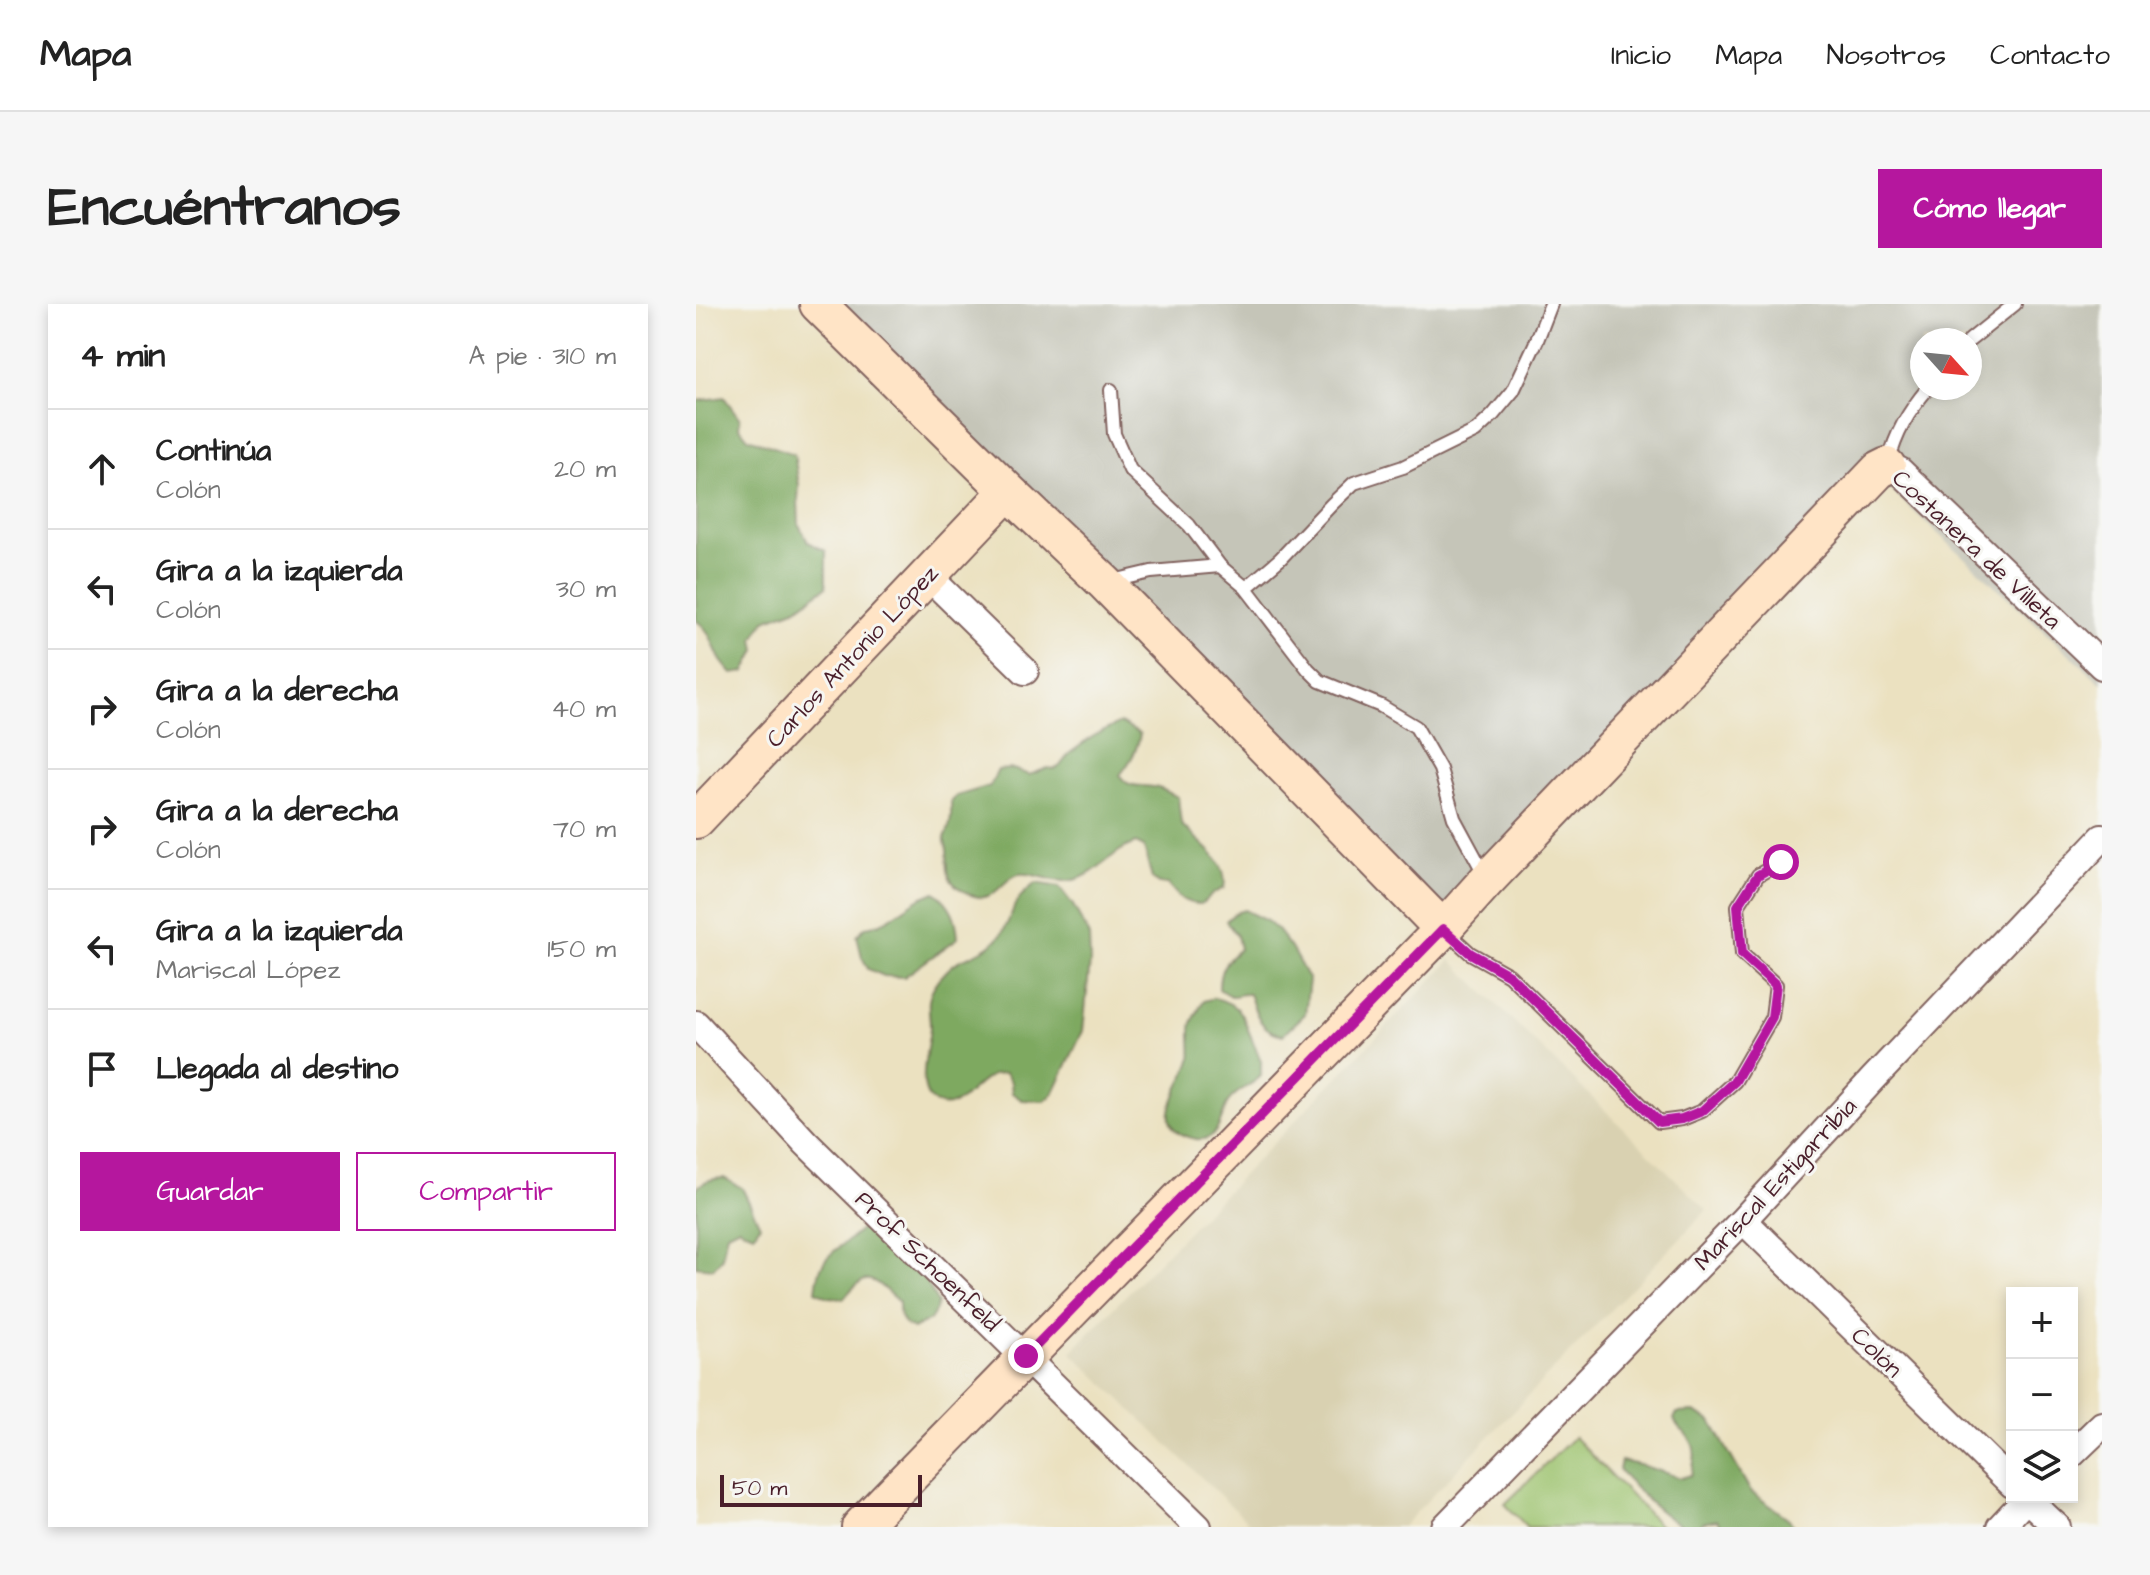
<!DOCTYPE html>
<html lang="es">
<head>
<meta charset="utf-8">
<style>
  body { margin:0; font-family:"Architects Daughter",sans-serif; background:#f6f6f6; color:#222 }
  .controls { position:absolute; right:24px; bottom:24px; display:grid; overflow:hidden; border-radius:0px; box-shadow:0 4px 12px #0003 }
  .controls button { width:72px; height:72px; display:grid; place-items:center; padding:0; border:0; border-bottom:2px solid #e0e0e0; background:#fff; color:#222; font:40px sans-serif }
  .compass { position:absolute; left:1214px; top:24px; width:72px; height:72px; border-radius:50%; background:#fff; box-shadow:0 4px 12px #0003; rotate:117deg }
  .scale { position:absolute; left:24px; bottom:20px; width:202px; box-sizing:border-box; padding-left:8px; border:4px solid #4a1f2b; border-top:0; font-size:22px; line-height:28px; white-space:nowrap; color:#4a1f2b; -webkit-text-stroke:6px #f6f6f2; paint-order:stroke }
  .stop { position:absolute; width:24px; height:24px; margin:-18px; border:6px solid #b5179e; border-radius:50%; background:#fff }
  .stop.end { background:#b5179e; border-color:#fff; box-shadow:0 2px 8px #0008 }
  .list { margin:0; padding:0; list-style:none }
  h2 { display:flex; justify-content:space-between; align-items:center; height:104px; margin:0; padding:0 32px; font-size:34px }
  h2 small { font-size:26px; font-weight:400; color:#767676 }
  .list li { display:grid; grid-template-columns:52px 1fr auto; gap:24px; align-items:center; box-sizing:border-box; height:120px; padding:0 32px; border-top:2px solid #e0e0e0 }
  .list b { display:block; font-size:30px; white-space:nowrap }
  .list p { margin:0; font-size:26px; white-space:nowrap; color:#767676 }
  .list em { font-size:26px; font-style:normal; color:#767676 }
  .actions { display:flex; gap:16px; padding:24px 32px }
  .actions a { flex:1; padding:18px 0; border:2px solid #b5179e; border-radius:0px; text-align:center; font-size:28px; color:#b5179e }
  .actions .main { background:#b5179e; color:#fff }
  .icon { flex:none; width:44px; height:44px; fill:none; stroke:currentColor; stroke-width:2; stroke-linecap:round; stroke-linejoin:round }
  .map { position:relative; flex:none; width:1406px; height:1223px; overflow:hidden; border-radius:0px }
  header { display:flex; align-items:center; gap:48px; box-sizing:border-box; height:112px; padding:0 40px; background:#fff; border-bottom:2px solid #e0e0e0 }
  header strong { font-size:38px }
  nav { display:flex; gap:44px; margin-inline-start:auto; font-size:28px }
  .intro { display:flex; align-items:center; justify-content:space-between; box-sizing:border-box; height:192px; padding:0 48px }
  h1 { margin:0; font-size:56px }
  .button { padding:20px 36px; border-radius:0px; background:#b5179e; color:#fff; font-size:28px; font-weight:700 }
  main { display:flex; gap:48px; padding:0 48px }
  aside { flex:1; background:#fff; border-radius:0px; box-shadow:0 4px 12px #0003 }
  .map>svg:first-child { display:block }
</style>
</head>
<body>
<header>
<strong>Mapa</strong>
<nav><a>Inicio</a><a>Mapa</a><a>Nosotros</a><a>Contacto</a></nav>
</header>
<div class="intro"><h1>Encuéntranos</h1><a class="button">Cómo llegar</a></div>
<main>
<aside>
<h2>4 min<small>A pie · 310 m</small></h2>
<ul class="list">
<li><svg class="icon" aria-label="ahead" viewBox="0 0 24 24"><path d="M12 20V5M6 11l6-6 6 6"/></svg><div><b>Continúa</b><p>Colón</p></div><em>20 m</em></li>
<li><svg class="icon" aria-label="left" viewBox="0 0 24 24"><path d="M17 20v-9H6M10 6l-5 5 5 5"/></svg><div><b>Gira a la izquierda</b><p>Colón</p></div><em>30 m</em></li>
<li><svg class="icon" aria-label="right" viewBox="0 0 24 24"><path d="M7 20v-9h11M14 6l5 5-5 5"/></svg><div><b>Gira a la derecha</b><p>Colón</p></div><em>40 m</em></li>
<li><svg class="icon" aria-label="right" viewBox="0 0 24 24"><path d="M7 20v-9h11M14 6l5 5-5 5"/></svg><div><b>Gira a la derecha</b><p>Colón</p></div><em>70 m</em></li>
<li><svg class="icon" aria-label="left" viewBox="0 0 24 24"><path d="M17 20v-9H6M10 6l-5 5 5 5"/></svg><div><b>Gira a la izquierda</b><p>Mariscal López</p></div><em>150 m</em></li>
<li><svg class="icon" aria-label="arrive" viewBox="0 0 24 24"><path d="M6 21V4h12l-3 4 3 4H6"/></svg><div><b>Llegada al destino</b></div></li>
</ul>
<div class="actions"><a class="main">Guardar</a><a>Compartir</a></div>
</aside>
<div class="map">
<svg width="1406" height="1223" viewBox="0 0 1406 1223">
  <rect width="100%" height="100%" fill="#f6f6f2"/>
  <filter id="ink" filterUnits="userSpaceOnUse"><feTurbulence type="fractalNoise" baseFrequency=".0125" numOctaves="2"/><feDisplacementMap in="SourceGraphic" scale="16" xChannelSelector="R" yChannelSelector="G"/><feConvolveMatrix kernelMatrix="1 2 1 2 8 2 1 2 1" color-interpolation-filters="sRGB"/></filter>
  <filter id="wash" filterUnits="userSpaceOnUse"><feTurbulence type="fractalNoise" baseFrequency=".006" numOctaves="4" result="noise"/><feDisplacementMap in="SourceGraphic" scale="32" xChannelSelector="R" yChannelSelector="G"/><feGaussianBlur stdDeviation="1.8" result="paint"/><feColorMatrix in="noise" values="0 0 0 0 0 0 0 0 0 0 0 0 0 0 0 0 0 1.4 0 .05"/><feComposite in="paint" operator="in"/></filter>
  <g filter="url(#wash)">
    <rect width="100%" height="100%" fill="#ebe1c0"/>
    <path fill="#d9d1b1" d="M 755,656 L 1011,906 L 706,1223 L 557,1223 L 375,1048 Z"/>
    <path fill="#c5c5b8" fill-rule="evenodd" d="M 135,0 L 1406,0 L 1406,380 L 1178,171 L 747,622 ZM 1226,36 L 1274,36 L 1274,84 L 1226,84 Z"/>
    <path fill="#9dc36e" stroke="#74714c" stroke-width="2" d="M 878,1133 L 965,1223 L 831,1223 L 809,1200 Z"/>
    <path fill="#7ea961" stroke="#646446" stroke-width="2" d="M 28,93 L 44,115 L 43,123 L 52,134 L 98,150 L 103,181 L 102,196 L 103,221 L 112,238 L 130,247 L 130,283 L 101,304 L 69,316 L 58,335 L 60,346 L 49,368 L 36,370 C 32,365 27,360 24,355 C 16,340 15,327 0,316 L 0,97 Z
      M 424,419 L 444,430 C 441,447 435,457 424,471 C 433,487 447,479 462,484 C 469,486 475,490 482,493 L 485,520 C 501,538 534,556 528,584 L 518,589 L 505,600 C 488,600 482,593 472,580 L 463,580 L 456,575 L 448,543 L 440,539 C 416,546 402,571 377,576 C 358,581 338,567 323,570 C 310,573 304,588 292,592 C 285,595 275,592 269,588 C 247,575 253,567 251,546 C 251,542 248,538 249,534 C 249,533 253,523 253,523 C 256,515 255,506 255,498 L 260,492 L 294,482 L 302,466 L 317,465 L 333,471 L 352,464 L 358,465 L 363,463 L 374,449 L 399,431 Z
      M 340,579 L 363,583 L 377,601 L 393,632 L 394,658 L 387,727 L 357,790 L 349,797 L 326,796 L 316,789 L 315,778 L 309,769 C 307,769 299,770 297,771 C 279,777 265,806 245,801 C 215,795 233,744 234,723 C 234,707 229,696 239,681 C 244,673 256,660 265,656 C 278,650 293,645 302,634 C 312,624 315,607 322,596 C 327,589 334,584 340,579 Z
      M 239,588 C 255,600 261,614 262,634 L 208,673 L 188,672 L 172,665 L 166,653 L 161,632 L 169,623 C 190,621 204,606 221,596 C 226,593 233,591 239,588 Z
      M 548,606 L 571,617 L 581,626 L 595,644 L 613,676 L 609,710 L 587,731 C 563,727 561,710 553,690 C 536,689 541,698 523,685 C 523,665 529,657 544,645 L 541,632 L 530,617 L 539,609 Z
      M 518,694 C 529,696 539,701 546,711 L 565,757 L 565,772 C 555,782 540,786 532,798 C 526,809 524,830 511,834 C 504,837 493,834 487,831 C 455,816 490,778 495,756 C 497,744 493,730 496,719 C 499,712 504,704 507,697 Z
      M 28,874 L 46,884 L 64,921 L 58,930 L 46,926 L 43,923 L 31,929 C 26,945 31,953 17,964 L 0,962 L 0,885 C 8,876 16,875 28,874 Z
      M 177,917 L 226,970 L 241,998 L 240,1006 L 234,1016 L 217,1025 C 203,1018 203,1012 203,998 C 177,976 173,963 148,994 L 132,993 L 120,987 C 123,956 131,952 155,934 C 163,928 168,922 177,917 Z
      M 998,1108 L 1015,1117 L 1055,1188 L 1093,1215 L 1098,1223 L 1025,1223 L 1021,1216 L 1006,1219 L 1003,1223 C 1001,1223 991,1223 989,1223 C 971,1217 934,1181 923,1165 L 925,1157 L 948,1162 L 985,1174 L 995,1171 C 999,1156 1002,1144 991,1131 C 985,1124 981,1124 978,1115 L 981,1109 Z"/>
  </g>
  <g filter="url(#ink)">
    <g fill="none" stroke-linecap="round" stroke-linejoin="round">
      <g stroke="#82635f" stroke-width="16">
        <path id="lane" d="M 1274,36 L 1319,0
          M 415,86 L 418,130 L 434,166 L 493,221 L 524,262 L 550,284 L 612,365 L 624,377 L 685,402 L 720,423 L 744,465 L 758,514 L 790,573
          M 1192,159 C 1200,129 1212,108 1232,84
          M 417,277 L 455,268 L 524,262
          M 550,284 L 584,255 L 636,200 L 658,179 L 707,163 L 780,127 L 797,111 L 817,87 L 841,36 L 855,0
          M 750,627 L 774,649 L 813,671 L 963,818 L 986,815 L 1006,807 L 1039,777 L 1076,713 L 1080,681 L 1046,650 L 1042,602 L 1062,571 L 1085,558"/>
      </g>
      <g stroke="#82635f" stroke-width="30">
        <path id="street" d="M 1191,162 L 1204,167 L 1406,362
          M 232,272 L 329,367
          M 0,720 L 110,839 L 502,1223
          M 1047,916 L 1316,1180
          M 1376,1150 L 1406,1121
          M 1329,1193 L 1361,1223
          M 749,1223 L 1047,916 L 1178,774 L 1406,534
          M 1304,1223 L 1332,1193"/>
      </g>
      <g stroke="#82635f" stroke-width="40">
        <path id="secondary" d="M 122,0 L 312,187 L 409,279 L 747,625
          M 0,516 L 312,187
          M 164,1223 L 747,625 L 791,576 L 1183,166 L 1191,162"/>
      </g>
      <use href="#lane" stroke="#fff" stroke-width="12"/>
      <use href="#street" stroke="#fff" stroke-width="26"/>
      <use href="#secondary" stroke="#ffe4c6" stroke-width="36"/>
    </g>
  </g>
  <g fill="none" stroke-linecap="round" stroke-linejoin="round" filter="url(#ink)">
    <path stroke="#b5179e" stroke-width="10" d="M 330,1052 L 747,625 L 774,649 L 813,671 L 963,818 L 986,815 L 1006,807 L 1039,777 L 1076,713 L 1080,681 L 1046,650 L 1042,602 L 1062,571 L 1085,558"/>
  </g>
  <g text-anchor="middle" stroke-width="6" stroke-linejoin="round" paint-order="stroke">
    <g font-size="24" fill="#4a1f2b" stroke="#f6f6f2">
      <text transform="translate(1281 245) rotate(43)" y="8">Costanera de Villeta</text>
      <text transform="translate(156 352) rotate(-47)" y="8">Carlos Antonio López</text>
      <text transform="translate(1079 880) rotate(-47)" y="8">Mariscal Estigarribia</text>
      <text transform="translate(232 957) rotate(44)" y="8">Prof Schoenfeld</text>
      <text transform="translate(1181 1048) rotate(44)" y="8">Colón</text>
    </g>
  </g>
</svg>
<div class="controls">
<button>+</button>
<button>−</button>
<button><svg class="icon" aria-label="layers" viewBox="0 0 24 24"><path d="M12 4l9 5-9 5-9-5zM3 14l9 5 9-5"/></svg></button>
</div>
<svg class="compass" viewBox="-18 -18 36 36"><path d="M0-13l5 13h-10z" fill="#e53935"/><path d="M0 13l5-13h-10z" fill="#767676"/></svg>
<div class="scale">50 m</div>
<div class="stop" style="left:1085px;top:558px"></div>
<div class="stop end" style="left:330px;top:1052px"></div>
</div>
</main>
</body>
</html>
